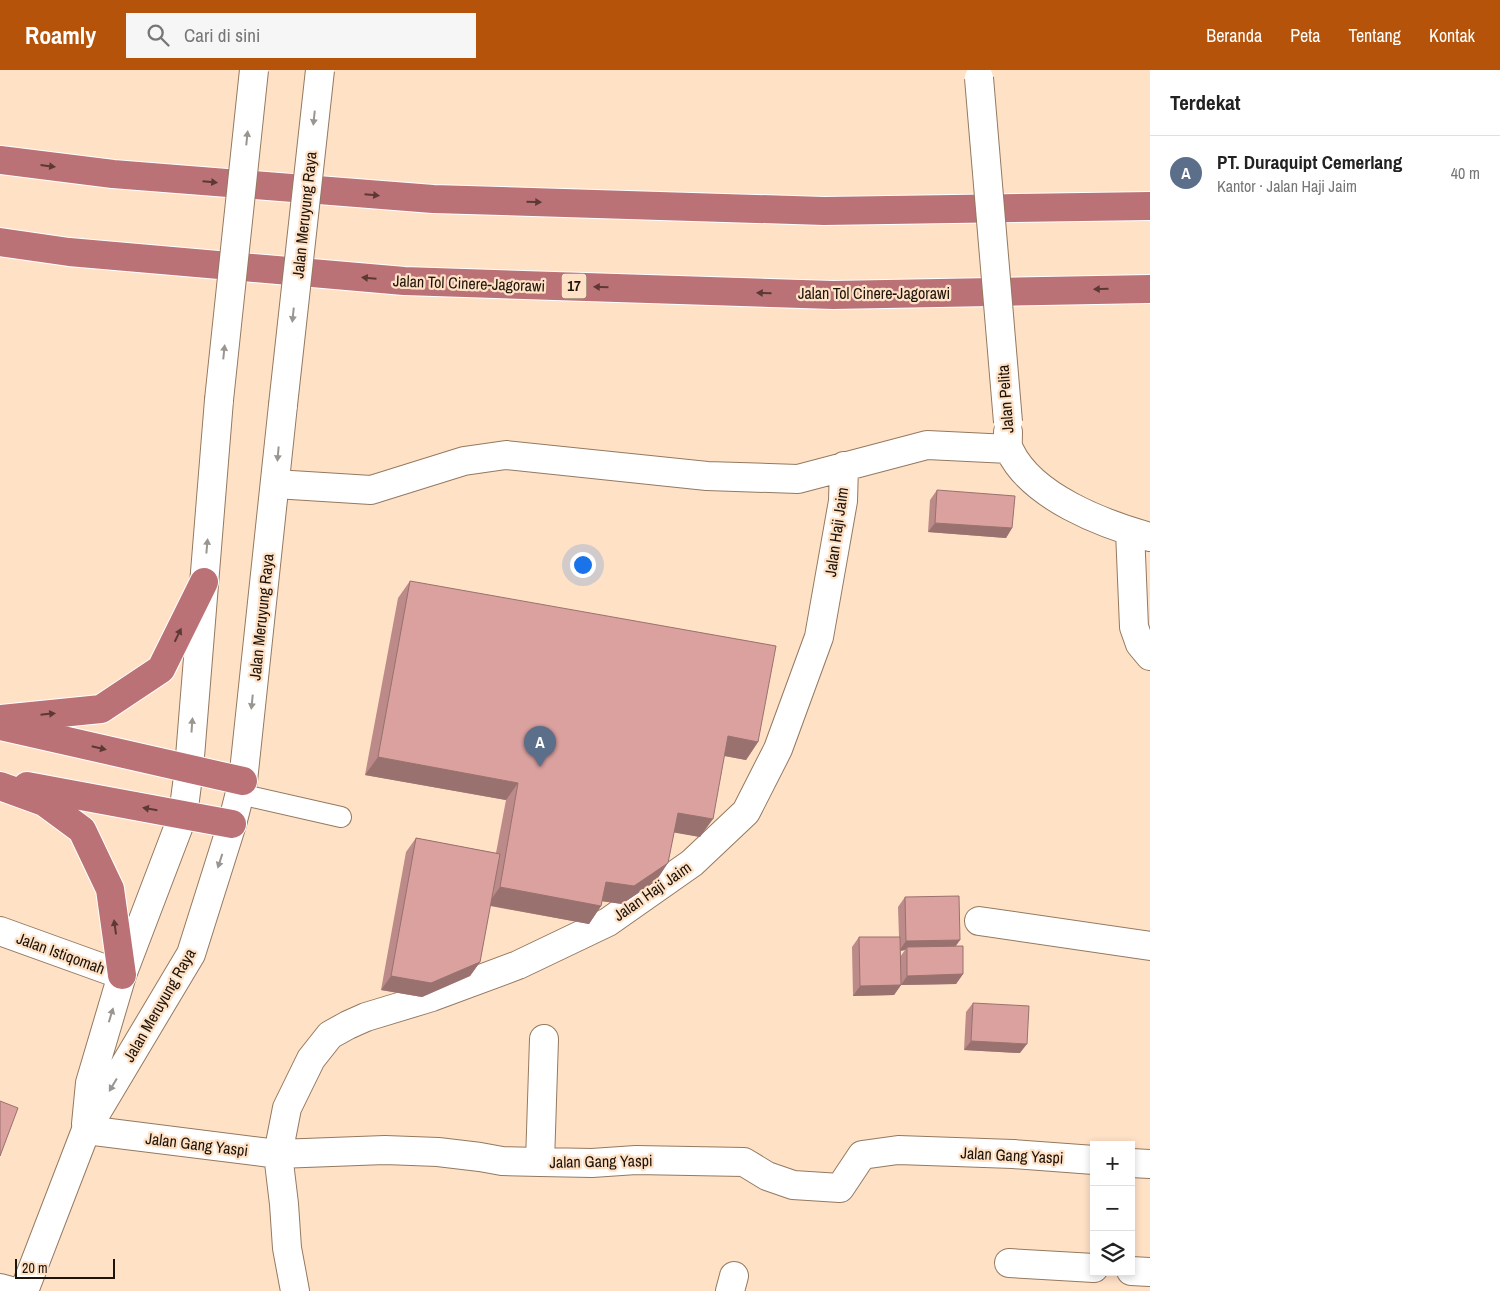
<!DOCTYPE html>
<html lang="id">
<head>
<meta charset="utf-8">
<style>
  body { margin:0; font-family:"Archivo Narrow",sans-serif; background:#f6f6f6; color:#222 }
  .controls { position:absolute; right:15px; bottom:15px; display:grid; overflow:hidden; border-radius:0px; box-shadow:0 2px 8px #0003 }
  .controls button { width:45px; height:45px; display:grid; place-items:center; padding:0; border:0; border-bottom:1px solid #e0e0e0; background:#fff; color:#222; font:25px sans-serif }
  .scale { position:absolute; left:15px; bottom:12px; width:100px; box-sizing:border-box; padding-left:5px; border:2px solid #1d1309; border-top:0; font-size:14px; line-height:18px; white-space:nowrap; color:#1d1309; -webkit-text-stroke:4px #ffe1c6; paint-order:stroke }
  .you { position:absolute; left:582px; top:494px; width:18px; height:18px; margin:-12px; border:4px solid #fff; border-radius:50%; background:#1a73e8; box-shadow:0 0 0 8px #1a73e833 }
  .badge { display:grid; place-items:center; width:32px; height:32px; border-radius:50%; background:#b45309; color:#fff; font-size:16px; font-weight:700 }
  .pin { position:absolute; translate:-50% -41px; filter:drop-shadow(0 1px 2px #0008) }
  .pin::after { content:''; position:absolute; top:26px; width:18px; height:15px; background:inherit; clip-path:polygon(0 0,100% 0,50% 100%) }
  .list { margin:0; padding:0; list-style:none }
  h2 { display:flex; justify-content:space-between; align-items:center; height:65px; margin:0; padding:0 20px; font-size:21px }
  h2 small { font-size:16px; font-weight:400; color:#767676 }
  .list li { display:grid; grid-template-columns:32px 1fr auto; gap:15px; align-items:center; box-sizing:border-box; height:75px; padding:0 20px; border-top:1px solid #e0e0e0 }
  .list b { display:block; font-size:19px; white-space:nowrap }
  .list p { margin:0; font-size:16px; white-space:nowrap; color:#767676 }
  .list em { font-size:16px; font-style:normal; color:#767676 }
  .icon { flex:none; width:28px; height:28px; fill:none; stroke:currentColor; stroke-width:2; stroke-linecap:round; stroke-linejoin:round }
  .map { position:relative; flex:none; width:1150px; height:1221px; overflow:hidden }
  header { display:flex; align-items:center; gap:30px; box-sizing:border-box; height:70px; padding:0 25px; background:#b45309; color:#fff }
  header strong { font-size:24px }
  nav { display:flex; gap:28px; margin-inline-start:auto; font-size:18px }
  .search { width:350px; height:45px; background:#f6f6f6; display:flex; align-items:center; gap:12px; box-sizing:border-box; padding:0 18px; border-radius:0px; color:#767676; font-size:19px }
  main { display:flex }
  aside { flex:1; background:#fff }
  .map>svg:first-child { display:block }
</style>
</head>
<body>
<header>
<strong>Roamly</strong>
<div class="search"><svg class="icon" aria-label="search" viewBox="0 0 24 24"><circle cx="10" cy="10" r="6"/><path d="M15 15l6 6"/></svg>Cari di sini</div>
<nav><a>Beranda</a><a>Peta</a><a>Tentang</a><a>Kontak</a></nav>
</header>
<main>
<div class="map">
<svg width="1150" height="1221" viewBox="0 0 1150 1221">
  <rect width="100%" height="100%" fill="#ffe1c6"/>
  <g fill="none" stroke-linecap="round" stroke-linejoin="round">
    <g stroke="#937960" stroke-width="22">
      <path id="service" d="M 240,724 L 341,747"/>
    </g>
    <g stroke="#937960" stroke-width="30">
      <path id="minor" d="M 1008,362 C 1008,367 1007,376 1010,381 C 1032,427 1103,454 1150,467
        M 275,414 L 371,420 L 464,391 L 506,385 L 707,406 L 798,409 L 927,375 L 1009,379
        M 1130,461 L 1134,557 L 1140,574 L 1150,586
        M 979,851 L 1150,876
        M 0,861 L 122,905
        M 86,1060 L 278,1084 L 385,1080 L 438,1082 L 480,1087 L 502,1091 L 540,1092 L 592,1093 L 636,1090 L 744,1092 L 767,1106 L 793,1115 L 840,1118 L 862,1085 L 898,1080 L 1013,1084 L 1094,1090
        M 540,1092 L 544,969
        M 1131,1093 L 1150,1094
        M 1009,1193 L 1094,1198
        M 1131,1201 L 1150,1202
        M 0,1218 L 11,1221
        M 295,1221 L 287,1178 L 284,1134 L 278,1084 L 287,1038 L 311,989 L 330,965 L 348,955 L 366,947 L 432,927 L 518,895 L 608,852 L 692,793 L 746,742 L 778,679 L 819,567 L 843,431 L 844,396
        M 730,1221 L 734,1206"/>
    </g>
    <g stroke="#937960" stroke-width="30">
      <path id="secondary" d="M 86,1054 L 90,1013 L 122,905 L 183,745 L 189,699 L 219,330
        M 24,1221 L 86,1060 L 191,884 L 232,754 L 243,711 L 283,335"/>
    </g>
    <g stroke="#fff" stroke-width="30">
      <path id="motorway" d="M 0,90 L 113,104 L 433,129 L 824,141 L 1150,136
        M 0,172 L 69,182 L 404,211 L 833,225 L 1150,219
        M 0,649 L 101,639 L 161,599 L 204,512
        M 1,656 L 243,711
        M 0,716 L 44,732 L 82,760 L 110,819 L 122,905
        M 27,716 L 232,754"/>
    </g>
    <use href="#service" stroke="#fff" stroke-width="20"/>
    <use href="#minor" stroke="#fff" stroke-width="28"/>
    <use href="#secondary" stroke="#fff" stroke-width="28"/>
    <use href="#motorway" stroke="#bb7277" stroke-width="28"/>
    <g stroke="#937960" stroke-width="30" stroke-linecap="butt">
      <path id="minor-bridge" d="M 979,8 L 1008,352"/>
    </g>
    <g stroke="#937960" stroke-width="30" stroke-linecap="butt">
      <path id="secondary-bridge" d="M 219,330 L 254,0
        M 283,335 L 320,0"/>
    </g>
    <use href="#minor-bridge" stroke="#fff" stroke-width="28"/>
    <use href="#secondary-bridge" stroke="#fff" stroke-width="28"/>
  </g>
  <path fill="#bb8a89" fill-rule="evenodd" d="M 937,420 L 1012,458 L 1006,468 L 928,462 L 930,430 Z
    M 410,511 L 758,672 L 746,690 L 724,686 L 700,767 L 674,762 L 656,811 L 622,834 L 602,831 L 601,836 L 589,854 L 490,836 L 480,892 L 470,906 L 422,927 L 381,920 L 406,782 L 416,768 L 496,783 L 506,730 L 365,705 L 398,528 Z
    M 905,827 L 960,870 L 956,876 L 963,904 L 956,914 L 901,915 L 894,925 L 853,926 L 852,877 L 859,867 L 899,867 L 898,837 ZM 905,880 L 900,887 L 900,881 Z
    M 973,933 L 1020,983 L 964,980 L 966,942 Z"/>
  <path fill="#99716f" d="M 935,453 L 1012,458 L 1006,468 L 928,462 Z
    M 728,666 L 758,672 L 746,690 L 715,684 Z
    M 378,687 L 518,713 L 506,730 L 365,705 Z
    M 678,743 L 713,749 L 700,767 L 665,761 Z
    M 668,793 L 656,811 L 622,834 L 593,830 L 606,812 Z
    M 500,817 L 601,836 L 589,854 L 487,835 Z
    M 960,870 L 953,879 L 907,877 L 905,880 L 899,881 L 906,871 Z
    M 480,892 L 470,906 L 422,927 L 381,920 L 391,906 Z
    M 963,904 L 956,914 L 901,915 L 907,906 Z
    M 901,915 L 894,925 L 853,926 L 860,916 Z
    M 971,971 L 1027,974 L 1020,983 L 964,980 Z"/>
  <path fill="#daa19f" stroke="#99716f" d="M 937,420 L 1015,426 L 1012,458 L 935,453 Z
    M 410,511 L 776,576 L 758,672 L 728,666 L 713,749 L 678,743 L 668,793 L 634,816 L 606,812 L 601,836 L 500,817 L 518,713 L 378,687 Z
    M 416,768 L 500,784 L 480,892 L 431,913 L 391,906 Z
    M 959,826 L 960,870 L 906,871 L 905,827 Z
    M 859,867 L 900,867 L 901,915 L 860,916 Z
    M 963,876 L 963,904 L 907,906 L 907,877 Z
    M 973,933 L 1029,936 L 1027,974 L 971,971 Z
    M 0,1031 L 18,1038 L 0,1086 Z"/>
  <defs><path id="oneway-solid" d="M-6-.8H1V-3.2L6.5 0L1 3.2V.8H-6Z" transform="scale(1.25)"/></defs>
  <g fill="#999590">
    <use href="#oneway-solid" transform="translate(314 48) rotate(96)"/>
    <use href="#oneway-solid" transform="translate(247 68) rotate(-84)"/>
    <use href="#oneway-solid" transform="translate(293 245) rotate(96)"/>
    <use href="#oneway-solid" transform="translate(224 282) rotate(-84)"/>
    <use href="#oneway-solid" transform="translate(278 384) rotate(95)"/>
    <use href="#oneway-solid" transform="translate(207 476) rotate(-85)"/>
    <use href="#oneway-solid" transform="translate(252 632) rotate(96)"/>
    <use href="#oneway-solid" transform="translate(192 655) rotate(-86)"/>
    <use href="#oneway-solid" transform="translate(220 791) rotate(108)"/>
    <use href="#oneway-solid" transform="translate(111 945) rotate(-73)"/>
    <use href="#oneway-solid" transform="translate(113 1015) rotate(121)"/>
  </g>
  <g fill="#5c3935">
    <use href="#oneway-solid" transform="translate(48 96) rotate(7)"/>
    <use href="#oneway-solid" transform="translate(210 112) rotate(5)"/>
    <use href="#oneway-solid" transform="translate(372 125) rotate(5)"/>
    <use href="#oneway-solid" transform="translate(534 132) rotate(2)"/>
    <use href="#oneway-solid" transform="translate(369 208) rotate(-175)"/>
    <use href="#oneway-solid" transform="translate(601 217) rotate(-178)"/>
    <use href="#oneway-solid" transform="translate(1101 219) rotate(179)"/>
    <use href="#oneway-solid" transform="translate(764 223) rotate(-178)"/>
    <use href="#oneway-solid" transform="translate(178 565) rotate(-64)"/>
    <use href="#oneway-solid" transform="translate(48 644) rotate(-6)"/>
    <use href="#oneway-solid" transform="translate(99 678) rotate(13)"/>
    <use href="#oneway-solid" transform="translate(150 739) rotate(-170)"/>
    <use href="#oneway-solid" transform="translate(115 857) rotate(-98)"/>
  </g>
  <g text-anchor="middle" stroke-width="4.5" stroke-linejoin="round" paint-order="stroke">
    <rect fill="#ffe1c6" stroke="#615142" stroke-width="1" x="561.5" y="203.5" width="25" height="25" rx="4"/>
    <g font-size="15" font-weight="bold" fill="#1d1309">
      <text x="574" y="221">17</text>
    </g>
    <g font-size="16" fill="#1d1309" stroke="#ffe1c6">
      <text transform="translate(304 145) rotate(-84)" y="6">Jalan Meruyung Raya</text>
      <text transform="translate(469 213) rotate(2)" y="6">Jalan Tol Cinere-Jagorawi</text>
      <text x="874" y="229">Jalan Tol Cinere-Jagorawi</text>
      <text transform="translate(1005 329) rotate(-94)" y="6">Jalan Pelita</text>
      <text transform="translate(836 462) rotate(-82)" y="6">Jalan Haji Jaim</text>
      <text transform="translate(261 547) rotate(-84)" y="6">Jalan Meruyung Raya</text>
      <text transform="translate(652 821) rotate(-35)" y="6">Jalan Haji Jaim</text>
      <text transform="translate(61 883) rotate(20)" y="6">Jalan Istiqomah</text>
      <text transform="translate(159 935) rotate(-60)" y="6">Jalan Meruyung Raya</text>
      <text transform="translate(197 1074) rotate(7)" y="6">Jalan Gang Yaspi</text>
      <text transform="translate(1012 1085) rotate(3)" y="6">Jalan Gang Yaspi</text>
      <text transform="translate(601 1091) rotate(-1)" y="6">Jalan Gang Yaspi</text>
    </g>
  </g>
</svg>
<div class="controls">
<button>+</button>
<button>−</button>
<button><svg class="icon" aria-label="layers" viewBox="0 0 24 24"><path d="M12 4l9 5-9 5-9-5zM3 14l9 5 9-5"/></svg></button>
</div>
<div class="scale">20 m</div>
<div class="you"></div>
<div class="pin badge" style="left:540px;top:697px;background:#5c6f8a">A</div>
</div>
<aside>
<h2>Terdekat<small></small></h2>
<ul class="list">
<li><span class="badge" style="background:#5c6f8a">A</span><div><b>PT. Duraquipt Cemerlang</b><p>Kantor · Jalan Haji Jaim</p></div><em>40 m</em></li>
</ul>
</aside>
</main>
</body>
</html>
